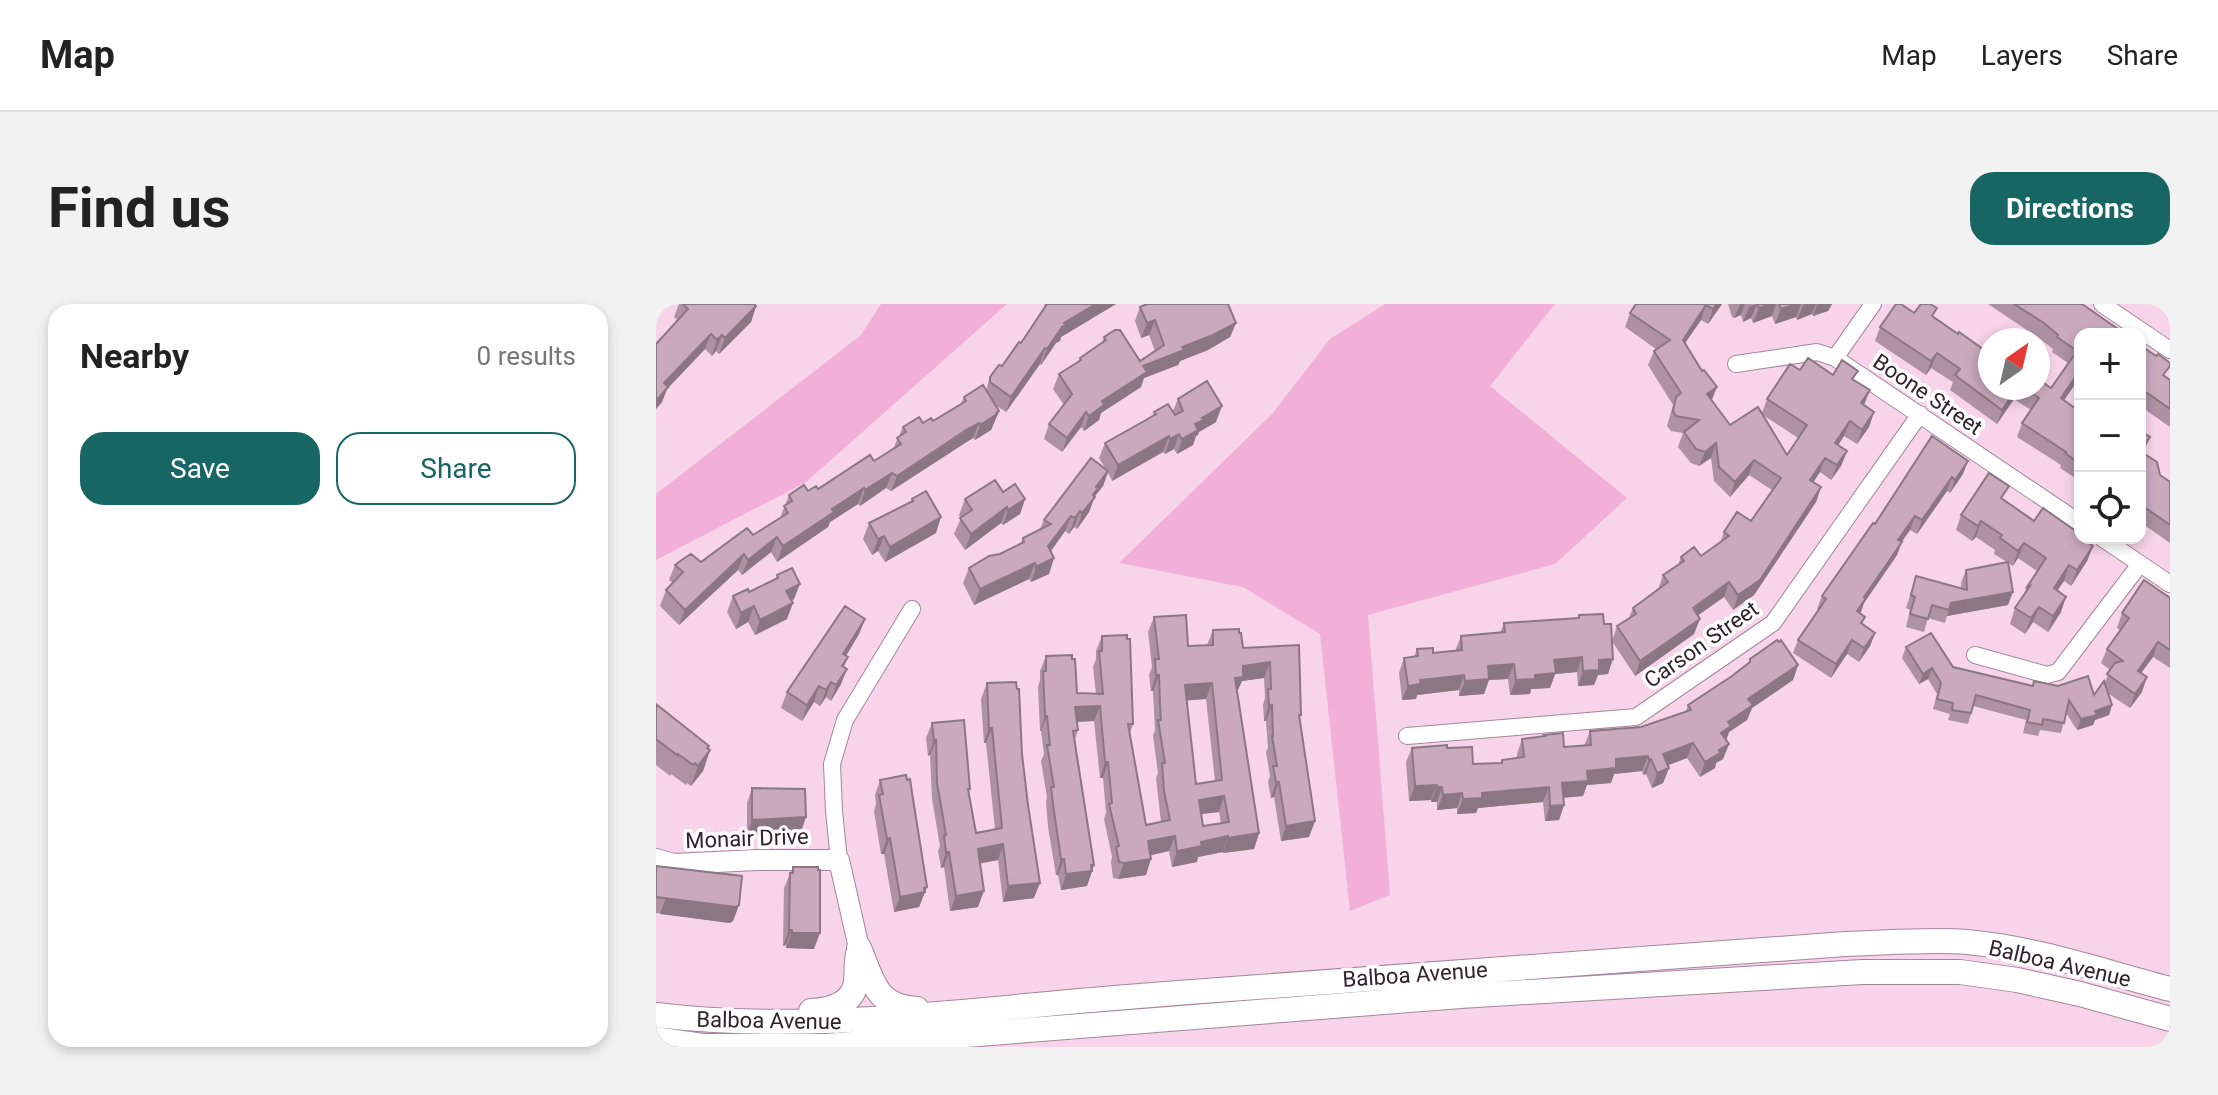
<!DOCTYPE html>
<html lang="en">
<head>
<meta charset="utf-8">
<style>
  body { margin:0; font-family:Roboto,sans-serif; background:#f2f2f2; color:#222 }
  .controls { position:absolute; right:24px; top:24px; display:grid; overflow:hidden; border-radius:16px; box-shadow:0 4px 12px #0003 }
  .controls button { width:72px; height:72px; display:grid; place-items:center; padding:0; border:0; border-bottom:2px solid #e0e0e0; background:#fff; color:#222; font:40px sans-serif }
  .compass { position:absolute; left:1322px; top:24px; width:72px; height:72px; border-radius:50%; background:#fff; box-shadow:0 4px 12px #0003; rotate:34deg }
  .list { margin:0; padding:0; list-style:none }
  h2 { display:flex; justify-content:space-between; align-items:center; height:104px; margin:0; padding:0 32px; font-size:34px }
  h2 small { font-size:26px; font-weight:400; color:#767676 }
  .actions { display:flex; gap:16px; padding:24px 32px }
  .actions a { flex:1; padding:18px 0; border:2px solid #186663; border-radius:24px; text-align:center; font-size:28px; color:#186663 }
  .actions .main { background:#186663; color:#fff }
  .icon { flex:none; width:44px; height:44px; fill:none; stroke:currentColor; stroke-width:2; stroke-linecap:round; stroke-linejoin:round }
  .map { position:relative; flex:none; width:1514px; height:743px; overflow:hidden; border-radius:24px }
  header { display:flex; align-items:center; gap:48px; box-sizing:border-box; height:112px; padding:0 40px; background:#fff; border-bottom:2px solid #e0e0e0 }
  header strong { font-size:38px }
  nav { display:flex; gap:44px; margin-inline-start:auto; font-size:28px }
  .intro { display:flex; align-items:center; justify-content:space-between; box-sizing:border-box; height:192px; padding:0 48px }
  h1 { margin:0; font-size:56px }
  .button { padding:20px 36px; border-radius:24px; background:#186663; color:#fff; font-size:28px; font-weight:700 }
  main { display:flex; gap:48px; padding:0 48px }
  aside { flex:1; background:#fff; border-radius:24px; box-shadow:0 4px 12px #0003 }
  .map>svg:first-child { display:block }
</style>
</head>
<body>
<header>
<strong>Map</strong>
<nav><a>Map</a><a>Layers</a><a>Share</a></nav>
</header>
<div class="intro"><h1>Find us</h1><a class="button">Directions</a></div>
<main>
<aside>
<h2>Nearby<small>0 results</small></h2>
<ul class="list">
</ul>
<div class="actions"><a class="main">Save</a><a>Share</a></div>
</aside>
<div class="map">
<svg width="1514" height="743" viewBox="0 0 1514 743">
  <rect width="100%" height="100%" fill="#f7d4e9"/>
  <path fill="#f2b0d9" d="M 225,0 L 351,0 L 150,178 L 0,256 L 0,190 L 205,31 Z
    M 729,0 L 899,0 L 834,82 L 971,194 L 899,260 L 712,311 L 734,591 L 694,607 L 664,330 L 587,283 L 463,259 L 616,110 L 674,35 Z"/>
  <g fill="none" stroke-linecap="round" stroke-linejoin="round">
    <g stroke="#a58699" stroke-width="18">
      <path id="minor" d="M 1446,0 L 1514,46
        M 1179,54 L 1217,0
        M 1080,60 L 1161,48 L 1179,54 L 1424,219
        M 1446,234 L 1514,280
        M 1319,351 L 1391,371 L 1402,368 L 1484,260
        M 751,432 L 980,413 L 1117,319 L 1264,110
        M 183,556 L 178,507 L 176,460 L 189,416 L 256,305"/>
    </g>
    <g stroke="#a58699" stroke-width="22">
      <path id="tertiary" d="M 0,555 L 18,560 L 101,556 L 183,556 L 203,644"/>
    </g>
    <g stroke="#a58699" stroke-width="26">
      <path id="primary" d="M 203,644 C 217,676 219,703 261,705
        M 155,707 C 175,706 198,700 200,677 C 201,668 200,659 202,650
        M 0,711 C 157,730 314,705 471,693 C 710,674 949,656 1189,640 C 1229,639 1271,635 1311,638 C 1380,644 1448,668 1514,685
        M 0,735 L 48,742 L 171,742 L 804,692 L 1206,668 L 1304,668 L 1361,676 L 1424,690 L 1514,715"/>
    </g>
    <use href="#minor" stroke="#fff" stroke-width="16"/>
    <use href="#tertiary" stroke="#fff" stroke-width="20"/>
    <use href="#primary" stroke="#fff" stroke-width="24"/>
  </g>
  <path fill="#ae91a3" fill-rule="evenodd" d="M 23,0 L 98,0 L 100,2 L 95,18 L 63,50 L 60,47 L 56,52 L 49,45 L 11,85 L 6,98 L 0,105 L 1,39 L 22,16 L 18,13 Z
    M 389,0 L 460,0 L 405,33 L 404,37 L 400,39 L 385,61 L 384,60 L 350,108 L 339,101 L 343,107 L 335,126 L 319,136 L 317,134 L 305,141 L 235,187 L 230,184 L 204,202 L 202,200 L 174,218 L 172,223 L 121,258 L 115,248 L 86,271 L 82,266 L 23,321 L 4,302 L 10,286 L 17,279 L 13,276 L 19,261 L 45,258 L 97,231 L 124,214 L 133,191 L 162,185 L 218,157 L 237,145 L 247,123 L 277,117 L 305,100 L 308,93 L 330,86 L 334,73 L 346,62 L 365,39 L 387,6 Z
    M 980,0 L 1066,0 L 1052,20 L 1045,16 L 1029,39 L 1056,96 L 1074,121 L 1106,109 L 1111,95 L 1144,66 L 1177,71 L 1199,76 L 1208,101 L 1218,108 L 1213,123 L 1201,140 L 1188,132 L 1182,141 L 1191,147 L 1185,162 L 1175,176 L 1164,168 L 1157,178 L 1165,183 L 1160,198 L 1098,291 L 1077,306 L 1068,293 L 1041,312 L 1038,330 L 979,372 L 956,337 L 952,370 L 942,371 L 938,381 L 922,382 L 921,368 L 899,370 L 894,384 L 875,385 L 874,390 L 854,391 L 852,375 L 833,376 L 828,390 L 803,392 L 803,386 L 761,391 L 760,395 L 746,396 L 743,369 L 748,354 L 758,353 L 761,345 L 777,349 L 799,347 L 805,332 L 844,329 L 848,319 L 922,315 L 923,311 L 948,320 L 956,337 L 961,322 L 973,314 L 977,304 L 1002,286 L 1007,271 L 1022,261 L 1025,253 L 1045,252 L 1064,239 L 1068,228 L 1095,217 L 1116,186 L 1093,171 L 1074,193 L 1058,177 L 1055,154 L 1043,162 L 1035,159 L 1022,143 L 1027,129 L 1015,127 L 1011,122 L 1017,101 L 992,61 L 998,47 L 1000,45 L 969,23 L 974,9 ZM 1107,111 L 1142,134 L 1131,151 Z
    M 1072,0 L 1176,0 L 1172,7 L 1157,12 L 1156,10 L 1141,16 L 1140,13 L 1119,20 L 1116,12 L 1097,19 L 1095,14 L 1087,18 L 1085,11 L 1078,14 L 1076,13 Z
    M 1332,0 L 1426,0 L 1424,73 L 1408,96 L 1424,108 L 1424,177 L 1404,164 L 1405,161 L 1361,133 L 1366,119 L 1375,106 L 1358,95 L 1341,120 L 1294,86 L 1297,78 L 1275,64 L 1270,71 L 1219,37 L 1224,23 L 1258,9 L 1278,13 L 1334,84 L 1395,84 L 1412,59 L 1396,48 L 1397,45 L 1383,34 Z
    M 484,3 L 580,19 L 574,33 L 552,46 L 524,57 L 522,61 L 488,74 L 485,83 L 445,109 L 443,116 L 428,127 L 425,123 L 406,148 L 388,135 L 393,120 L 408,101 L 397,85 L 403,70 L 422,58 L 424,54 L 446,39 L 448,33 L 484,57 L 499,47 L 493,31 L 485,34 L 479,17 Z
    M 1484,41 L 1510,73 L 1514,76 L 1514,123 L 1484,102 Z
    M 522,95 L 560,118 L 543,128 L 542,131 L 540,132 L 537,141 L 521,150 L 518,145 L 509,150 L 507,148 L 456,177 L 452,169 L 447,182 L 439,192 L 433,208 L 421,225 L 418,223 L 413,230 L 409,227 L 395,247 L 398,254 L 393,270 L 375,278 L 373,275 L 318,301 L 307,279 L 313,264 L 365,239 L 367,234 L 384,225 L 388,216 L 449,164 L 443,154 L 449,139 L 497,112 L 498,108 L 517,107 Z
    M 1484,126 L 1494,133 L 1487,149 L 1504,171 L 1514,178 L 1514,239 L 1484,218 Z
    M 1276,132 L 1307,170 L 1294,189 L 1291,187 L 1261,230 L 1254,226 L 1245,238 L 1241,251 L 1208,299 L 1204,309 L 1209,313 L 1206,320 L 1219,329 L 1214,342 L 1203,358 L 1191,350 L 1175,374 L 1137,349 L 1142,336 L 1162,306 L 1161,305 L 1166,292 L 1219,220 Z
    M 347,188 L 369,195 L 364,210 L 347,221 L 345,219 L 309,246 L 298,230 L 305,214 L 303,211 L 309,195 Z
    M 256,195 L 280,229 L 229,258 L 222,247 L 216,251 L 207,235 L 213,219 L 254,198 Z
    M 1348,196 L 1378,217 L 1427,235 L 1437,242 L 1431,257 L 1415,282 L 1408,277 L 1401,287 L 1405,308 L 1392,328 L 1377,318 L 1369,330 L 1354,320 L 1359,304 L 1367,292 L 1371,283 L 1381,267 L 1362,254 L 1357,262 L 1352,259 L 1352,301 L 1291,312 L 1289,319 L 1272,314 L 1268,328 L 1250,323 L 1254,306 L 1250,304 L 1260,272 L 1305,285 L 1305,279 L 1310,266 L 1351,258 L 1338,250 L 1339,246 L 1320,233 L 1316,237 L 1300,226 L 1305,211 Z
    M 121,271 L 138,295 L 135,297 L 131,315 L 99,331 L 92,318 L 80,325 L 71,308 L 77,292 L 93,288 L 120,275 Z
    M 1514,294 L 1514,364 L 1497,353 L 1485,369 L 1486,388 L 1474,404 L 1453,390 L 1456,401 L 1453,411 L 1439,416 L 1437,421 L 1421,426 L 1410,409 L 1405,429 L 1384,426 L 1382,432 L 1367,429 L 1370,416 L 1317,402 L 1312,420 L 1292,416 L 1294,410 L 1277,405 L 1281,390 L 1272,375 L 1263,380 L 1246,354 L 1250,343 L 1297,363 L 1376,382 L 1378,377 L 1438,391 L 1449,378 L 1454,366 L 1445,359 L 1451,345 L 1464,326 L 1461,324 L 1466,309 Z
    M 498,313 L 532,342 L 551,341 L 557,326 L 583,329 L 587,344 L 643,341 L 643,416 L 659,517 L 653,533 L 625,537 L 618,493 L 615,494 L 612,478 L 614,472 L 610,448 L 612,444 L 610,417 L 608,417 L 607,401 L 609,394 L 608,374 L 586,377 L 581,388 L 603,529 L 598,545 L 567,549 L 567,548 L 542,553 L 541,558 L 516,563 L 513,547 L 495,551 L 490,571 L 462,575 L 457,574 L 455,558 L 456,553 L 448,515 L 450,509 L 447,474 L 444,474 L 438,417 L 421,418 L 422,426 L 419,435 L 438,561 L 431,582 L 405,586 L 402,571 L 400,571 L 392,523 L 390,498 L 391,493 L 385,457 L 388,450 L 385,427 L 384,427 L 382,383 L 384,376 L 384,367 L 390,352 L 421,389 L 440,390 L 437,363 L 440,355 L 440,347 L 446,332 L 477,420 L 474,429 L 490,521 L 505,518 L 500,474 L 502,469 L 497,432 L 499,426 L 497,387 L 495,387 L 493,371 L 496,363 L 492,328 ZM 550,395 L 559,477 L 540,480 L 531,396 ZM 563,508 L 565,519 L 547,522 L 545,510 Z
    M 209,315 L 203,330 L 190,352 L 192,353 L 188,363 L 185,380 L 175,397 L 170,393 L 164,402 L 158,398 L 146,417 L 125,404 L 131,388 Z
    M 1094,355 L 1142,361 L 1137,376 L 1096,404 L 1091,416 L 1073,428 L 1070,436 L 1073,440 L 1067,455 L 1060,459 L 1059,464 L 1044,473 L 1031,454 L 1012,461 L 1013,464 L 1007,479 L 996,484 L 990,470 L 987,471 L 986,467 L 958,470 L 955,479 L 931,481 L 927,492 L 908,494 L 908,501 L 903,516 L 889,517 L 887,498 L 822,504 L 820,509 L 801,510 L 801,504 L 781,506 L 781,498 L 775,498 L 775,496 L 753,497 L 750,458 L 756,444 L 791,444 L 817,460 L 844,460 L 846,456 L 861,454 L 861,450 L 866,435 L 888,433 L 908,443 L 928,442 L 934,427 L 985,423 L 1030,407 L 1032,401 L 1076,372 L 1092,360 Z
    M 331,379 L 366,450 L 378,594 L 347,598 L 342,556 L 324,559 L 322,603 L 294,607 L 288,563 L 285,564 L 282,547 L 284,542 L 276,495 L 274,451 L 272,452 L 270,434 L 276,419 L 314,485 L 313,488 L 320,529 L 339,525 L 330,439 L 328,439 L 325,395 Z
    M 0,400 L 54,446 L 47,467 L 35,482 L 31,479 L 30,481 L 15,470 L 14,472 L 0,461 Z
    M 224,476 L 271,583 L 263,603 L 238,608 L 228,550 L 225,550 L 218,507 L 220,500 L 219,491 Z
    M 96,484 L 145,528 L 91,532 L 91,499 Z
    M 0,562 L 83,601 L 77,617 L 74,619 L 0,609 Z
    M 137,563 L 158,645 L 130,644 L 130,641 L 127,642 L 128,584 Z"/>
  <path fill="#8d7684" d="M 440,0 L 460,0 L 405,33 L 404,37 L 400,39 L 385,61 L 391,45 L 408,19 Z
    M 1061,0 L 1066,0 L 1052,20 L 1057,5 Z
    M 1084,0 L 1089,0 L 1085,11 L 1078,14 Z
    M 1101,0 L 1095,14 L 1087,18 L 1093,3 Z
    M 1114,0 L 1120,0 L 1116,12 L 1097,19 L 1103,4 Z
    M 1141,0 L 1145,0 L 1140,13 L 1119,20 L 1125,5 Z
    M 1149,0 L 1160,0 L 1156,10 L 1141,16 L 1147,1 Z
    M 1161,0 L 1176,0 L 1172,7 L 1157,12 Z
    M 1050,1 L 1045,16 L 1021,51 L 1027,36 Z
    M 100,2 L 95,18 L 63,50 L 69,34 Z
    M 499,16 L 493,31 L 485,34 L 491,19 Z
    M 580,19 L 574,33 L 552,46 L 524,57 L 522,61 L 488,74 L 485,83 L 445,109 L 443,116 L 428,127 L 433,112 L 446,97 L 487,62 Z
    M 55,30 L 49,45 L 11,85 L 6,98 L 0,105 L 0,97 L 8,79 Z
    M 66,31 L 60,47 L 56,52 L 61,36 Z
    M 389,44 L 384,60 L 350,108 L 355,93 Z
    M 1281,49 L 1275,64 L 1270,71 L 1275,57 Z
    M 1424,66 L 1424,73 L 1400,108 L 1405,94 Z
    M 1061,83 L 1055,98 L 1051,90 Z
    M 1361,84 L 1358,95 L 1341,120 L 1346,106 Z
    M 1214,86 L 1208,101 L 1205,99 Z
    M 566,102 L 560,118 L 543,128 L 542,131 L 540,132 L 537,141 L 521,150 L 526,135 L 539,120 L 546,114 Z
    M 343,107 L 335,126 L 319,136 L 324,121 Z
    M 430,108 L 425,123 L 406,148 L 411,134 Z
    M 1218,108 L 1213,123 L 1201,140 L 1206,126 Z
    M 1194,117 L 1188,132 L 1174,154 L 1179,139 Z
    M 323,119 L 317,134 L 235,187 L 241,172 Z
    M 523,130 L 518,145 L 509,150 L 514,135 Z
    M 513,132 L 507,148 L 456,177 L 462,161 Z
    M 1494,133 L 1488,147 L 1484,153 L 1484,147 Z
    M 1060,139 L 1055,154 L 1043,162 L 1049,148 Z
    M 1191,147 L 1185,162 L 1175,176 L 1181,161 Z
    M 1169,154 L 1164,168 L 1149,191 L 1154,176 Z
    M 1098,156 L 1093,171 L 1074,193 L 1079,178 Z
    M 1312,157 L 1307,170 L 1294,189 L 1299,176 Z
    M 452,167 L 447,182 L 439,192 L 433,208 L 421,225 L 426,209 L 440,183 Z
    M 236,169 L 230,184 L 204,202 L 209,186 Z
    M 1296,173 L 1291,187 L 1261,230 L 1266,216 Z
    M 1165,183 L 1160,198 L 1098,291 L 1077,306 L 1082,291 Z
    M 208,184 L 202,200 L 174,218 L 172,223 L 121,258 L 127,242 L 176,205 Z
    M 369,195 L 364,210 L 347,221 L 352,206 Z
    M 351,203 L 345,219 L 309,246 L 315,230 Z
    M 424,207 L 418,223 L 413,230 L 419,214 Z
    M 415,212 L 409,227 L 387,258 L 392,242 Z
    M 1259,212 L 1254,226 L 1238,249 L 1242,236 Z
    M 285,213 L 280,229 L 229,258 L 234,243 Z
    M 1325,217 L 1320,233 L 1316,237 L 1322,222 Z
    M 228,232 L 222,247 L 216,251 L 222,235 Z
    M 121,233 L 115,248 L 86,271 L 92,256 Z
    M 1246,238 L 1241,251 L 1208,299 L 1205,308 L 1196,321 L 1208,293 Z
    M 1368,239 L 1362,254 L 1357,262 L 1362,247 Z
    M 1437,242 L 1431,257 L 1415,282 L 1421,266 Z
    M 88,250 L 82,266 L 23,321 L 29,306 Z
    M 398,254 L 393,270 L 375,278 L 380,263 Z
    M 379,259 L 373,275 L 318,301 L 324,285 Z
    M 1413,261 L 1408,277 L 1392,300 L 1398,284 Z
    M 1073,278 L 1068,293 L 1031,319 L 1037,304 Z
    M 144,280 L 138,295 L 125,303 L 130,287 Z
    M 1357,288 L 1352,301 L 1291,312 L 1295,299 Z
    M 1410,293 L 1405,308 L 1392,328 L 1397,312 Z
    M 137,299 L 131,315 L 99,331 L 104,316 Z
    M 98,302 L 92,318 L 80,325 L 85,309 Z
    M 1383,303 L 1377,318 L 1369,330 L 1375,314 Z
    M 209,315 L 203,330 L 182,365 L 187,350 Z
    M 1044,315 L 1038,330 L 979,372 L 984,357 Z
    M 1219,329 L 1214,342 L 1203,358 L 1208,344 Z
    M 1196,336 L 1191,350 L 1175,374 L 1180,360 Z
    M 1502,338 L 1497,353 L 1476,381 L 1482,367 Z
    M 926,353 L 921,368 L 899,370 L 894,384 L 875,385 L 874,390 L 854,391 L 860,376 L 879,371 L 898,356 Z
    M 957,355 L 952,370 L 942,371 L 938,381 L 922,382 L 927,367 L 943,356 Z
    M 614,358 L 608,374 L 586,377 L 581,388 L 579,374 L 587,362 Z
    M 858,360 L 852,375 L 833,376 L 828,390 L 803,392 L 809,377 L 832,362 Z
    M 1142,361 L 1137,376 L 1096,404 L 1091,416 L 1073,428 L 1070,437 L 1065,429 L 1072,418 L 1092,395 Z
    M 1276,364 L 1272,375 L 1263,380 L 1267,370 Z
    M 191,365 L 185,380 L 175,397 L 180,381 Z
    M 500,371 L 503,371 L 497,387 L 495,387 Z
    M 808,371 L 803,386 L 761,391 L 760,395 L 746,396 L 752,382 L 764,376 Z
    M 1491,373 L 1486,388 L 1474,404 L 1479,390 Z
    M 175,378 L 170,393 L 164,402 L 170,386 Z
    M 556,379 L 550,395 L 524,397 L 529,381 Z
    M 163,382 L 158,398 L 146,417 L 151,401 Z
    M 613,401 L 616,401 L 610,417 L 608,417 Z
    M 1456,401 L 1453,411 L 1439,416 L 1437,421 L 1421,426 L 1425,415 L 1439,407 Z
    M 444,402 L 438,417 L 414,418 L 419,403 Z
    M 389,412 L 391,412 L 385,427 L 384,427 Z
    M 333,424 L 336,424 L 330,439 L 328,439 Z
    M 278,436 L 280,436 L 274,451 L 272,452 Z
    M 1037,439 L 1031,454 L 1002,465 L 1007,450 Z
    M 1073,440 L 1067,455 L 1060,459 L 1059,464 L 1044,473 L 1049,458 L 1063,446 Z
    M 53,442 L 48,454 L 54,446 L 47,467 L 35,482 L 42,462 Z
    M 992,452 L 986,467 L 958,470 L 955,479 L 931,481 L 927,492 L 901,494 L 906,479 L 931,467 L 960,455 Z
    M 995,455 L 990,470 L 987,471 L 993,456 Z
    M 449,458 L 452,458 L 447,474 L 444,474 Z
    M 1013,464 L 1007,479 L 996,484 L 1001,469 Z
    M 620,478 L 623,478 L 618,493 L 615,494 Z
    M 781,481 L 775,496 L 753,497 L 759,482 Z
    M 781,483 L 786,483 L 781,498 L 775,498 Z
    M 893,483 L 887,498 L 822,504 L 820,509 L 801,510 L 807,495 L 826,489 Z
    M 806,489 L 801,504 L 781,506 L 787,491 Z
    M 568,492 L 563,508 L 537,511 L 543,496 Z
    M 908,501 L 903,516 L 889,517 L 894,502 Z
    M 150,513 L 145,528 L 91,532 L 96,516 Z
    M 659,517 L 653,533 L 625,537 L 630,522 Z
    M 603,529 L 598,545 L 567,549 L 572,534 Z
    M 519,532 L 513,547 L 487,553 L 492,537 Z
    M 572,532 L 567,548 L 542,553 L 541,558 L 516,563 L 521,547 L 545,538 Z
    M 234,534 L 228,550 L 225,550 L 231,535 Z
    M 347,540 L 342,556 L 316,561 L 322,545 Z
    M 290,548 L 293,548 L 288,563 L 285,564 Z
    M 405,555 L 408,555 L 402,571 L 400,571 Z
    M 495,555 L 490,571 L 462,575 L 468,559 Z
    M 435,561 L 438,561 L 431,582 L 405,586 L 410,570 Z
    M 384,579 L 378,594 L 347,598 L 352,582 Z
    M 271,583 L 263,603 L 238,608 L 244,593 Z
    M 328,587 L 322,603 L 294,607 L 300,592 Z
    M 10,594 L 83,601 L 77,617 L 74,619 L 4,610 Z
    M 133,626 L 136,626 L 130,641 L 127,642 Z
    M 136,629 L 164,629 L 158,645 L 130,644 Z"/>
  <path fill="#caa9bd" stroke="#8d7684" stroke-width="2" fill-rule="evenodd" d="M 27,0 L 98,0 L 100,2 L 69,34 L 66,31 L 61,36 L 55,30 L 8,79 L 12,83 L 0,97 L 0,39 L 1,39 L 32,5 Z
    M 391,0 L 440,0 L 408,19 L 410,21 L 406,23 L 391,45 L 389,44 L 355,93 L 334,78 L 334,73 L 343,61 L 346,62 L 363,38 L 365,39 Z
    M 491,0 L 572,0 L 580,19 L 557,31 L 526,43 L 528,46 L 487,62 L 491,68 L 446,97 L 448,101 L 433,112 L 430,108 L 411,134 L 393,120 L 416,90 L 403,70 L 425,56 L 424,54 L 450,36 L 448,33 L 459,26 L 464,26 L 484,57 L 508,41 L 499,16 L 491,19 L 484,3 Z
    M 980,0 L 1061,0 L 1057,5 L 1050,1 L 1027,36 L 1046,67 L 1048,66 L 1061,83 L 1051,90 L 1074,121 L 1102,103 L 1131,151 L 1151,121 L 1111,95 L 1134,60 L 1144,66 L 1152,54 L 1177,71 L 1186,56 L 1202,67 L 1196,75 L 1214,86 L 1205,99 L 1218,108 L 1206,126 L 1194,117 L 1179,139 L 1191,147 L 1181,161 L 1169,154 L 1154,176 L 1165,183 L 1104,276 L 1082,291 L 1073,278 L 1037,304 L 1044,315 L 984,357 L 961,322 L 980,310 L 977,304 L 1012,278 L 1007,271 L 1028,257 L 1025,253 L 1038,243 L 1045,252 L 1073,232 L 1068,228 L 1081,208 L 1095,217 L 1125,174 L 1098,156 L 1079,178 L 1063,163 L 1060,139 L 1049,148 L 1040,145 L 1028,128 L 1043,116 L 1020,112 L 1017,107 L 1020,93 L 1025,89 L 998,47 L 1014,36 L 974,9 Z
    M 1101,0 L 1114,0 L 1103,4 Z
    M 1123,0 L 1141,0 L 1125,5 Z
    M 1240,0 L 1245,0 L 1258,9 L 1265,0 L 1274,0 L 1281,4 L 1276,12 L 1302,30 L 1303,28 L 1334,50 L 1334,84 L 1361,84 L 1346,106 L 1299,71 L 1304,65 L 1281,49 L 1275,57 L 1224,23 Z
    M 1358,0 L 1426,0 L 1469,30 L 1424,30 L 1424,66 L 1405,94 L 1424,108 L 1424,160 L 1409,149 L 1410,148 L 1366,119 L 1383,94 L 1368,84 L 1382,84 L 1382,75 L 1395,84 L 1421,47 L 1401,33 L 1402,31 L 1388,19 Z
    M 1484,41 L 1500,52 L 1502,50 L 1514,59 L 1514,62 L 1507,71 L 1514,76 L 1514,105 L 1484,84 Z
    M 551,77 L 566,102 L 546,114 L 548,116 L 539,120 L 542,126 L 526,135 L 523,130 L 514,135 L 513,132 L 462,161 L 449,139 L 490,116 L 500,110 L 498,108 L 512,100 L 519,111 L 527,107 L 522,95 Z
    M 327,81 L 343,107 L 340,109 L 341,110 L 324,121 L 323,119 L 310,126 L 241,172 L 236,169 L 209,186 L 208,184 L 176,205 L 178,208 L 127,242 L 121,233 L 92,256 L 88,250 L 29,306 L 10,286 L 27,268 L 19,261 L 27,255 L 35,250 L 45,258 L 91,224 L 97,231 L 132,209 L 128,202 L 136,197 L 133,191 L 148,181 L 152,187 L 160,182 L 162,185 L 214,151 L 218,157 L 245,140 L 241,134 L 250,128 L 247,123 L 263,113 L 267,119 L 275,114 L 277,117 L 310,97 L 308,93 Z
    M 1484,126 L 1494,133 L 1484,147 L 1501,158 L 1504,171 L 1514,178 L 1514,221 L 1484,200 Z
    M 1276,132 L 1312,157 L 1299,176 L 1296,173 L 1266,216 L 1259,212 L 1242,236 L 1246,238 L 1208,293 L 1210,294 L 1201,307 L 1209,313 L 1205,319 L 1219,329 L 1208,344 L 1196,336 L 1180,360 L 1142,336 L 1170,295 L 1166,292 L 1217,219 L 1219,220 Z
    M 435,154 L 452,167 L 440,183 L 442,184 L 437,191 L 439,193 L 426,209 L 424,207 L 419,214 L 415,212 L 392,242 L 398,254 L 380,263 L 379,259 L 324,285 L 313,264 L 333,252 L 344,250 L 368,238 L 367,234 L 395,220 L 388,216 Z
    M 1333,169 L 1353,182 L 1345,194 L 1378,217 L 1387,204 L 1424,230 L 1424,234 L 1426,234 L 1437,242 L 1421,266 L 1413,261 L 1398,284 L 1410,293 L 1397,312 L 1383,303 L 1375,314 L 1359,304 L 1374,282 L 1371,283 L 1390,254 L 1368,239 L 1362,247 L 1344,234 L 1346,231 L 1325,217 L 1322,222 L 1305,211 Z
    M 339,176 L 347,188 L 359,180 L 369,195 L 352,206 L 351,203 L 315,230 L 304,214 L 316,206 L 309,195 Z
    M 270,187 L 285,213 L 234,243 L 228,232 L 222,235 L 213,219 L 257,197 L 256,195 Z
    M 1352,258 L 1357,288 L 1295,299 L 1293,306 L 1276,301 L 1272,315 L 1254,310 L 1259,293 L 1255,291 L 1260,272 L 1311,286 L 1310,266 Z
    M 136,264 L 144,280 L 130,287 L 137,299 L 104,316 L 98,302 L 85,309 L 77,292 L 92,285 L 93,288 L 122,274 L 121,271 Z
    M 1488,276 L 1514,294 L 1514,346 L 1502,338 L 1482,367 L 1491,373 L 1479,390 L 1451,370 L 1459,359 L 1467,357 L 1451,345 L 1473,314 L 1466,309 Z
    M 189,302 L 209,315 L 187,350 L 192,353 L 186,362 L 191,365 L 180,381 L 175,378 L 170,386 L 163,382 L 151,401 L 131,388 Z
    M 947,310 L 948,320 L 955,320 L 957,355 L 943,356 L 943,366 L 927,367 L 926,353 L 898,356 L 900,369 L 879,371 L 879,375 L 860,376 L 858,360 L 832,362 L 833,375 L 809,377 L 808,371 L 764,376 L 765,380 L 752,382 L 748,354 L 762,352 L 761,345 L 777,344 L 777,349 L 806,346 L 805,332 L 849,328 L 848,319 L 923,314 L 923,311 Z
    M 530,311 L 532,342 L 557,341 L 557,326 L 583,325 L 583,329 L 585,329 L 587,344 L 643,341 L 645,411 L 643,411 L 659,517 L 630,522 L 623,478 L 620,478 L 617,462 L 621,462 L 616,432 L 617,432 L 616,401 L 613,401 L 612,385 L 615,385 L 614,358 L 587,362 L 587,373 L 579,374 L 603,529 L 572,534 L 572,532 L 545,538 L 546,542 L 521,547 L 519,532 L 492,537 L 495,555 L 468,559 L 463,558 L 460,543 L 463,542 L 453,500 L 456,499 L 452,458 L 449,458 L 444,402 L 419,403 L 422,426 L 417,427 L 438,561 L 435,561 L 436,567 L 410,570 L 408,555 L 405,555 L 398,507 L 395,483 L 398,483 L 391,441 L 394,441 L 391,412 L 389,412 L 387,367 L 390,367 L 390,352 L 416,351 L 416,355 L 419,355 L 421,389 L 447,390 L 443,347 L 446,347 L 446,332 L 471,331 L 471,335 L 474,335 L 477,420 L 472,420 L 490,521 L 514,516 L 508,487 L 506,459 L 509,459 L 502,416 L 505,416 L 504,401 L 503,371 L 500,371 L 499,355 L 503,355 L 498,313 ZM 556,379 L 566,476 L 540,480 L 529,381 ZM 568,492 L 573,518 L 547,522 L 543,496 Z
    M 1275,329 L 1297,363 L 1377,382 L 1378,377 L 1402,382 L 1432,372 L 1438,391 L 1448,377 L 1456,401 L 1439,407 L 1441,411 L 1425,415 L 1413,396 L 1408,419 L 1387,415 L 1386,421 L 1371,418 L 1374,406 L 1320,391 L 1315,409 L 1296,406 L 1297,399 L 1281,395 L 1285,379 L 1276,364 L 1267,370 L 1250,343 Z
    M 1121,336 L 1123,338 L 1125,336 L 1142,361 L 1092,395 L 1097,401 L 1072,418 L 1075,422 L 1065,429 L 1073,440 L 1063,446 L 1064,449 L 1049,458 L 1037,439 L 1007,450 L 1013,464 L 1001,469 L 995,455 L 993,456 L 992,452 L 960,455 L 960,464 L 931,467 L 932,477 L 906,479 L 908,501 L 894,502 L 893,483 L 826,489 L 826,494 L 807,495 L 806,489 L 787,491 L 786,483 L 781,483 L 781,481 L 759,482 L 756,444 L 791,441 L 791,444 L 816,443 L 817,460 L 846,459 L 846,456 L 868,453 L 866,435 L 889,432 L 888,431 L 907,429 L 908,443 L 935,441 L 934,427 L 985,423 L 1035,406 L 1032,401 L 1076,372 L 1094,358 L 1094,355 Z
    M 360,378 L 361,385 L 363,385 L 366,450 L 372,501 L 384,579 L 352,582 L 347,540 L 322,545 L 328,587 L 300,592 L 293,548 L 290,548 L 288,532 L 290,531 L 281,479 L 280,436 L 278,436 L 276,419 L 308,416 L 314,485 L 312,485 L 320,529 L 346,524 L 336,424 L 333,424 L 331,379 Z
    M 0,400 L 53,442 L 51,444 L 54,446 L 42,462 L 39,459 L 37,461 L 22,450 L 21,451 L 0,435 Z
    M 250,471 L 251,476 L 254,475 L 257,495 L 271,583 L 268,584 L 269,588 L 244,593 L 234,534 L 231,535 L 223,491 L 227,490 L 224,476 Z
    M 96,484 L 149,485 L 150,513 L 96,516 Z
    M 0,562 L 86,572 L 83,601 L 80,603 L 0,593 Z
    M 137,563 L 162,563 L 162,566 L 164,566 L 164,629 L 136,629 L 136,626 L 133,626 L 134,569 L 137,569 Z"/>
  <g text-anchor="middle" stroke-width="7" stroke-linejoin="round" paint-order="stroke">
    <g font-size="22" fill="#30242b" stroke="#fff">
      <text transform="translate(1272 90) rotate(34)" y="8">Boone Street</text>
      <text transform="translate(1045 340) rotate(-35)" y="8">Carson Street</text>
      <text transform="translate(91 534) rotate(-2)" y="8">Monair Drive</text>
      <text transform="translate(1404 659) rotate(13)" y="8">Balboa Avenue</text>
      <text transform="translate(759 670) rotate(-4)" y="8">Balboa Avenue</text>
      <text transform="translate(113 716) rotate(1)" y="8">Balboa Avenue</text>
    </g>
  </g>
</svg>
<div class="controls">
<button>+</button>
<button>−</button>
<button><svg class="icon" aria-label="locate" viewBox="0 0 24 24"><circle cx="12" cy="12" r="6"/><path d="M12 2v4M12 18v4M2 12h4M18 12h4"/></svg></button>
</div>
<svg class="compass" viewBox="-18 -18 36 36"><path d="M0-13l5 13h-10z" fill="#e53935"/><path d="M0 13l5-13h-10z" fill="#767676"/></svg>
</div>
</main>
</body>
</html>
